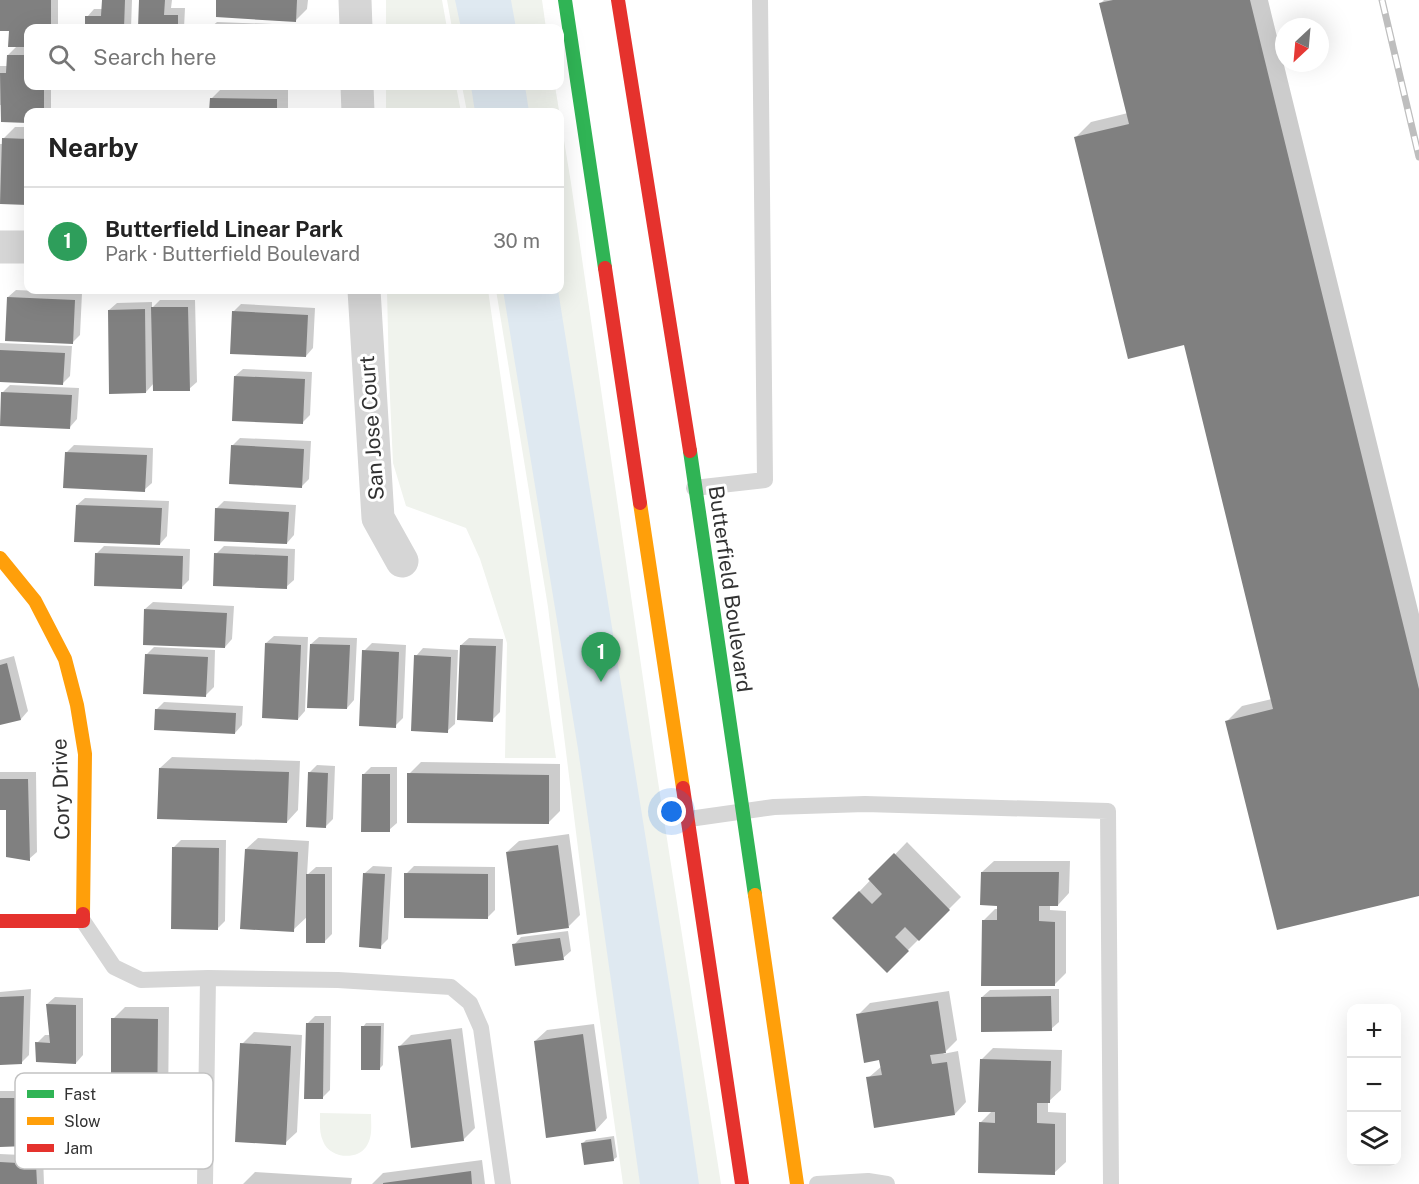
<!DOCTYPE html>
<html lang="en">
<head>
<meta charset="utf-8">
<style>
  body { margin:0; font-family:"Public Sans",sans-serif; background:#f6f6f6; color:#222 }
  .controls { position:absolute; right:18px; bottom:18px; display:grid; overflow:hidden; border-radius:12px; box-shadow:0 6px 24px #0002 }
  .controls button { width:54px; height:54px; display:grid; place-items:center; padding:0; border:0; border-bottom:2px solid #e0e0e0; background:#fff; color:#222; font:30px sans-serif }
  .compass { position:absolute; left:1275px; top:18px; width:54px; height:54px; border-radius:50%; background:#fff; box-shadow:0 6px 24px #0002; rotate:206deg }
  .you { position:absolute; left:672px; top:812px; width:21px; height:21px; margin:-15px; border:4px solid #fff; border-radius:50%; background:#1a73e8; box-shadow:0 0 0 9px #1a73e833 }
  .badge { display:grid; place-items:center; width:39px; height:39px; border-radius:50%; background:#2563eb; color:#fff; font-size:20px; font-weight:700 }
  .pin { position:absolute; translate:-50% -50px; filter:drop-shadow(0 2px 3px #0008) }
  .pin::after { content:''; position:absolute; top:32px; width:21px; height:18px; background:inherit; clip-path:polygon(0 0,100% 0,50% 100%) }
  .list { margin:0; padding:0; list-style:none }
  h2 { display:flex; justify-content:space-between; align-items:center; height:78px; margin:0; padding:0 24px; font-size:26px }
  h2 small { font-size:20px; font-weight:400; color:#767676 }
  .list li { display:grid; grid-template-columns:39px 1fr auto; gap:18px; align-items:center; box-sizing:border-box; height:108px; padding:0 24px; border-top:2px solid #e0e0e0 }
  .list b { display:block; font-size:22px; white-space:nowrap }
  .list p { margin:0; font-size:20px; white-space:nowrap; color:#767676 }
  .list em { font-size:20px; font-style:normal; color:#767676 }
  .icon { flex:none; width:33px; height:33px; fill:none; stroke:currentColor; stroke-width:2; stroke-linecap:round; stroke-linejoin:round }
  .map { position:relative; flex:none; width:1419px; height:1184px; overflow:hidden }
  .search { position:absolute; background:#fff; box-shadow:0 6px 24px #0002; left:24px; top:24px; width:540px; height:66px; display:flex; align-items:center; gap:15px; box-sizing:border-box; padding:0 21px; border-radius:12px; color:#767676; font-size:22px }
  .panel { position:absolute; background:#fff; box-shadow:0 6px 24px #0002; left:24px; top:108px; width:540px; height:186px; border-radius:12px }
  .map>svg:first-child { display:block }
</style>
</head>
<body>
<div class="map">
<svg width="1419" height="1184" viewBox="0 0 1419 1184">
  <rect width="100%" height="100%" fill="#fff"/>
  <path fill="#f0f3ed" d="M 386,0 L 442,0 L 447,28 L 386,28 Z
    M 447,0 L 542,0 L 546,28 L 452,28 Z
    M 386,86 L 456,86 L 461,112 L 386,112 Z
    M 462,86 L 555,86 L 571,183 L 657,775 L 721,1184 L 623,1184 L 596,993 L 548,607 L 496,290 L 560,290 L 560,112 L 467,112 Z
    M 387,290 L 488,290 L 556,758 L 505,758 L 507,643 L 480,559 L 466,528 L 406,506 L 393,463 L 389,376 Z
    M 320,1113 L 371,1114 C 371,1125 373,1137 366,1147 C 356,1161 329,1158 323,1141 C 319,1133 320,1122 320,1113 Z"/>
  <path fill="#dfe9f1" d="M 455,0 L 511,0 L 516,28 L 461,28 Z
    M 471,86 L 525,86 L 529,112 L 475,112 Z
    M 503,290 L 558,290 L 678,1040 L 699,1184 L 640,1184 L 578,749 Z"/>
  <path fill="#0003" d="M 0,0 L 58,0 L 58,28 L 28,28 L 28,86 L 51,86 L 51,112 L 28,112 L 28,122 L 3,121 L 3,105 L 0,105 L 0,66 L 8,66 L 8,55 L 18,45 L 10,30 L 0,29 Z
    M 103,0 L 132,0 L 131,28 L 87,28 L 87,17 L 94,9 L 103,9 Z
    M 140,0 L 172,0 L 171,8 L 185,8 L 184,28 L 139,28 Z
    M 218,0 L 308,0 L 307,9 L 296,20 Z
    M 1104,0 L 1268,0 L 1419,614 L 1419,894 L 1227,721 L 1242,706 L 1272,699 L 1185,343 L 1076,137 L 1091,122 L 1128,113 L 1100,4 Z
    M 217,22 L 298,25 L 298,28 L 210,28 Z
    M 223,87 L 288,88 L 288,112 L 211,112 L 211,99 Z
    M 102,111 L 143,112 L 101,112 Z
    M 15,127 L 28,127 L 28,203 L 0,202 L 0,144 L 3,144 L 3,139 Z
    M 16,290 L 82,293 L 80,335 L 72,343 L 8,297 Z
    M 160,300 L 195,300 L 197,382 L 189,389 L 154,383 L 146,392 L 109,310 L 117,303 L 152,302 L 152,308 Z
    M 241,304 L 315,308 L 313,348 L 306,356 L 233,312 Z
    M 0,343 L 72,346 L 70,376 L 63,383 L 0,380 Z
    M 243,369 L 312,372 L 310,415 L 302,423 L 235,376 Z
    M 10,385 L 79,388 L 77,419 L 70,427 L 2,393 Z
    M 240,438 L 311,441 L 309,479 L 302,486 L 232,446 Z
    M 74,445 L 153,448 L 152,483 L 144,490 L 66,453 Z
    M 85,498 L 169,501 L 167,536 L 160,544 L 77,505 Z
    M 224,501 L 296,505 L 294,535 L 287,543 L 216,509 Z
    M 104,546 L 190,549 L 189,580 L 181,588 L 97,553 Z
    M 224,546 L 295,549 L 294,580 L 286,587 L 216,554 Z
    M 153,602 L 234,606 L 232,639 L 225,647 L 145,609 Z
    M 274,636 L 308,637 L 305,711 L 298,719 L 266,643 Z
    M 319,637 L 357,638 L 354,700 L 347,708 L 311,644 Z
    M 469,638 L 503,639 L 500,712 L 492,720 L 461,645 Z
    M 372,643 L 406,645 L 403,718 L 395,726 L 364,651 Z
    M 154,647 L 215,650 L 214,687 L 206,695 L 146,655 Z
    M 423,648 L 458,650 L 455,724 L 447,731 L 416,656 Z
    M 14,656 L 28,711 L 21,719 L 0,724 L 0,660 Z
    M 164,702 L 243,706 L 242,725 L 235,733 L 156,710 Z
    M 172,757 L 300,761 L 298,810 L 287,822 L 160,768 Z
    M 421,762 L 560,764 L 560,811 L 548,823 L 409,774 Z
    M 317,765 L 335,766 L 333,819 L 326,826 L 309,773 Z
    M 371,767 L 397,767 L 397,823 L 389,830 L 363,775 Z
    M 0,772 L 36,772 L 37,852 L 29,859 L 8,809 L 0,809 Z
    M 569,834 L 580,915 L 569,926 L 507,852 L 519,841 Z
    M 258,838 L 309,841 L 307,875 L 316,867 L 332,867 L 332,934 L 324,942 L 308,916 L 293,930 L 246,849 Z
    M 181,840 L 226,840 L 225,921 L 218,928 L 173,848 Z
    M 907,842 L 961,897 L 887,971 L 834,918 Z
    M 994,861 L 1070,861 L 1069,893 L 1058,905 L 1050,905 L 1050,910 L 1066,911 L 1066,973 L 1054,985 L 984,920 L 995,909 L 999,909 L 982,872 Z
    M 373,866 L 392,867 L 388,939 L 380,947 L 365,873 Z
    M 414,866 L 495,867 L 495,910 L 487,918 L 406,874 Z
    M 568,931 L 571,951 L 563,958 L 514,945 L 521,937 Z
    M 31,989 L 29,1055 L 21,1063 L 0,1063 L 0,992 Z
    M 1059,989 L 1059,1022 L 1051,1029 L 982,997 L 990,990 Z
    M 949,991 L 957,1040 L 943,1054 L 958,1051 L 966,1102 L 955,1114 L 868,1078 L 882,1066 L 858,1015 L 870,1003 Z
    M 55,997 L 83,998 L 83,1055 L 76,1063 L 37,1043 L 45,1035 L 51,1035 L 47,1004 Z
    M 125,1007 L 169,1007 L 168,1113 L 156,1124 L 113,1019 Z
    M 315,1016 L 331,1016 L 330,1090 L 322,1098 L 307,1024 Z
    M 366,1023 L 384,1023 L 383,1065 L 380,1068 L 363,1027 Z
    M 594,1024 L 607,1118 L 596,1130 L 535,1041 L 547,1030 Z
    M 462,1028 L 475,1128 L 463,1140 L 399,1047 L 411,1035 Z
    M 254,1032 L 302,1035 L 297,1132 L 285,1143 L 242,1044 Z
    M 993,1048 L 1062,1050 L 1061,1090 L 1048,1102 L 1048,1112 L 1066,1113 L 1066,1162 L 1054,1173 L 980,1123 L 993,1110 L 981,1060 Z
    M 0,1091 L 34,1091 L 34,1137 L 26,1145 L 0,1145 Z
    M 614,1136 L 617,1157 L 613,1160 L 583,1143 L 586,1140 Z
    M 0,1154 L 43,1156 L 44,1184 L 0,1184 Z
    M 482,1160 L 485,1184 L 372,1184 L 383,1173 Z
    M 255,1172 L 352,1178 L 351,1184 L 243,1184 Z"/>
  <path fill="#808080" d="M 0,0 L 51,0 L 51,28 L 28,28 L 28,47 L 8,47 L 9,31 L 0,31 Z
    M 102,0 L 125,0 L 124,28 L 85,28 L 85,16 L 101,16 Z
    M 139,0 L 165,0 L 164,15 L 178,15 L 178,28 L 138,28 Z
    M 216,0 L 297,0 L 296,22 L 216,17 Z
    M 1113,0 L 1250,0 L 1419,689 L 1419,896 L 1277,930 L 1225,721 L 1273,709 L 1184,345 L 1128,359 L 1074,137 L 1129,124 L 1099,3 Z
    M 7,55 L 28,55 L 28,86 L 44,86 L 44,112 L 28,112 L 28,123 L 1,122 L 0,73 L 6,73 Z
    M 210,98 L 277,99 L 277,112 L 209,112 Z
    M 2,138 L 28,139 L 28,205 L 0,204 Z
    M 7,297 L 75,300 L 73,344 L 5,341 Z
    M 151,307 L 188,307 L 190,391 L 153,391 Z
    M 145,309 L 146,393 L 109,394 L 108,310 Z
    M 232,311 L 308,315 L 306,357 L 230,354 Z
    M 0,350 L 65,353 L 63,385 L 0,382 Z
    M 234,376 L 305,379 L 303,424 L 232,421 Z
    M 1,392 L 72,395 L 70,429 L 0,426 Z
    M 231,445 L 304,449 L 302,488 L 229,484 Z
    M 65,452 L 147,455 L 145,492 L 63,488 Z
    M 76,505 L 162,508 L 160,545 L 74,542 Z
    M 215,508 L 289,512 L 287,544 L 214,541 Z
    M 95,553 L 183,556 L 182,589 L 94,586 Z
    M 214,553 L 288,556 L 287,589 L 213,586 Z
    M 144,609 L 227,613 L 225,648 L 143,645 Z
    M 265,643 L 301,645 L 298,720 L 262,718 Z
    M 310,644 L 350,645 L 347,709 L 307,708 Z
    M 460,645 L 496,646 L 493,722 L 457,720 Z
    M 362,650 L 399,652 L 396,728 L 359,726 Z
    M 145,654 L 208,657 L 206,697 L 143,694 Z
    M 414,655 L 451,657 L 448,733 L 411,731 Z
    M 7,663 L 21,720 L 0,725 L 0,665 Z
    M 155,709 L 236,713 L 235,734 L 154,730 Z
    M 159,768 L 289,772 L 287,823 L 157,819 Z
    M 308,772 L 328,773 L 326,828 L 306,827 Z
    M 407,773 L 549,775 L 549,824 L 407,823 Z
    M 362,774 L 390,774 L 390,832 L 361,832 Z
    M 0,779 L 28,779 L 30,861 L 6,857 L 6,810 L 0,810 Z
    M 558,845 L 569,928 L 517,935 L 506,852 Z
    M 172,847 L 219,848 L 218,930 L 171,929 Z
    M 245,849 L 298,852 L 294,932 L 240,929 Z
    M 894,853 L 950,910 L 919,941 L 905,927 L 895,937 L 909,951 L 887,973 L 832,918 L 859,891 L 872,904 L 882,894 L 868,879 Z
    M 981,872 L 1059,872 L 1058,906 L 1039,906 L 1039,921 L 1055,922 L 1055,986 L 981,986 L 982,920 L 997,920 L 997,906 L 980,905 Z
    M 363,873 L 385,874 L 381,949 L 359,947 Z
    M 404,873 L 488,874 L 488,919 L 404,918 Z
    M 306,874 L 325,874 L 325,943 L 306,943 Z
    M 560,938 L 564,960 L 515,966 L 512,944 Z
    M 24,996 L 22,1064 L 0,1065 L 0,997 Z
    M 1051,996 L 1052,1031 L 981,1032 L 981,997 Z
    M 938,1001 L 946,1053 L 930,1055 L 932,1064 L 947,1062 L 955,1115 L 874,1128 L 866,1077 L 882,1075 L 879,1060 L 864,1063 L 856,1014 Z
    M 46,1004 L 76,1005 L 76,1064 L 36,1062 L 35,1042 L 50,1043 Z
    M 111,1018 L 158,1019 L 157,1126 L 111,1126 Z
    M 306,1023 L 324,1023 L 323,1099 L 304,1099 Z
    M 361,1026 L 381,1026 L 380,1070 L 361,1070 Z
    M 583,1034 L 596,1131 L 546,1138 L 534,1041 Z
    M 451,1039 L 464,1141 L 411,1148 L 398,1046 Z
    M 240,1043 L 291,1046 L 286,1145 L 235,1142 Z
    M 980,1059 L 1051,1061 L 1050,1103 L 1037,1103 L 1037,1123 L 1055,1124 L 1055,1175 L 978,1173 L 979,1122 L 995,1123 L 995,1112 L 978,1112 Z
    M 0,1098 L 27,1098 L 27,1146 L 0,1147 Z
    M 611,1139 L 614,1161 L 584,1165 L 581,1143 Z
    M 0,1162 L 36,1164 L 37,1184 L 0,1184 Z
    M 471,1171 L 472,1184 L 383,1184 L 383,1183 Z"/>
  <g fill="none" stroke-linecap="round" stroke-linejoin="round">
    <path stroke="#d6d6d6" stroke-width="16" d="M 694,488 L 765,480 L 760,0
      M 689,819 L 774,807 L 865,804 L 1108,811 L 1111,1184
      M 83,921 L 114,967 L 141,980 L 208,978 L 338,980 L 451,987 L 470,1003 L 481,1028 L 503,1184
      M 205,1184 L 208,978
      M 817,1184 L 868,1181 L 887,1184"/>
    <path stroke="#d6d6d6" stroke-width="33" d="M 355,0 L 356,28
      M 357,86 L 358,112
      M 0,247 L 28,247
      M 364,290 L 378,518 L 402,561"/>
    <path stroke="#30b455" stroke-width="14" d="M 565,0 L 605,268
      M 690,451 L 755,895"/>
    <path stroke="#ff9f0a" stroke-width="14" d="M 640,503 L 683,788
      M 0,558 L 35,601 L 65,659 L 77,705 L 85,754 L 83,914
      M 755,895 L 797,1184"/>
    <path stroke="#e5322d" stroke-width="14" d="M 618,0 L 690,451
      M 605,268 L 640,503
      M 683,788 L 742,1184
      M 0,921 L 83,921 L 83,914"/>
    <g stroke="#bebebe" stroke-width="7">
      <path id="rail" d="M 1382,0 L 1419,157"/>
    </g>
    <use href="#rail" stroke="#fff" stroke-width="4.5" stroke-dasharray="14" stroke-linecap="butt"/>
  </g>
  <g text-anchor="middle" stroke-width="6" stroke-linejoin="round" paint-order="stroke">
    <g font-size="21" fill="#323232" stroke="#fff">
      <text transform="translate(372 428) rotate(-94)" y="7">San Jose Court</text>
      <text transform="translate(730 589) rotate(82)" y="7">Butterfield Boulevard</text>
      <text transform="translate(61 789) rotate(-92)" y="7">Cory Drive</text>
    </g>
  </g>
  <rect x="15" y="1073" width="198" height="96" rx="9" fill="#fff" stroke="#c2c2c2" stroke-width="1.5"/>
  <rect x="27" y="1090" width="27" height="8" fill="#30b455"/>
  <rect x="27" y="1117" width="27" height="8" fill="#ff9f0a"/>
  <rect x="27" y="1144" width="27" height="8" fill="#e5322d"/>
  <g font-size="16" fill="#323232">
    <text x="64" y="1100">Fast</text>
    <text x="64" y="1127">Slow</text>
    <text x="64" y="1154">Jam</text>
  </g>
</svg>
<div class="controls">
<button>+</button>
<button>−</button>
<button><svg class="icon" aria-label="layers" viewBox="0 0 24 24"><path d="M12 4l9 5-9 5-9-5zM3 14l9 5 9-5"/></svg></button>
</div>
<svg class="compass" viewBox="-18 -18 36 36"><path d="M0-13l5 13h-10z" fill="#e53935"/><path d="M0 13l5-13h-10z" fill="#767676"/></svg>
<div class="you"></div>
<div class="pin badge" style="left:601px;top:682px;background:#2e9e5b">1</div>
<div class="search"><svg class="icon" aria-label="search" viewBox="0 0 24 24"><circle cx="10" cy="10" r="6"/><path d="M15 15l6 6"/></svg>Search here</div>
<section class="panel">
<h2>Nearby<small></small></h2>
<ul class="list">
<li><span class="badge" style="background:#2e9e5b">1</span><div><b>Butterfield Linear Park</b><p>Park · Butterfield Boulevard</p></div><em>30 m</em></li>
</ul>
</section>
</div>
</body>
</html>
